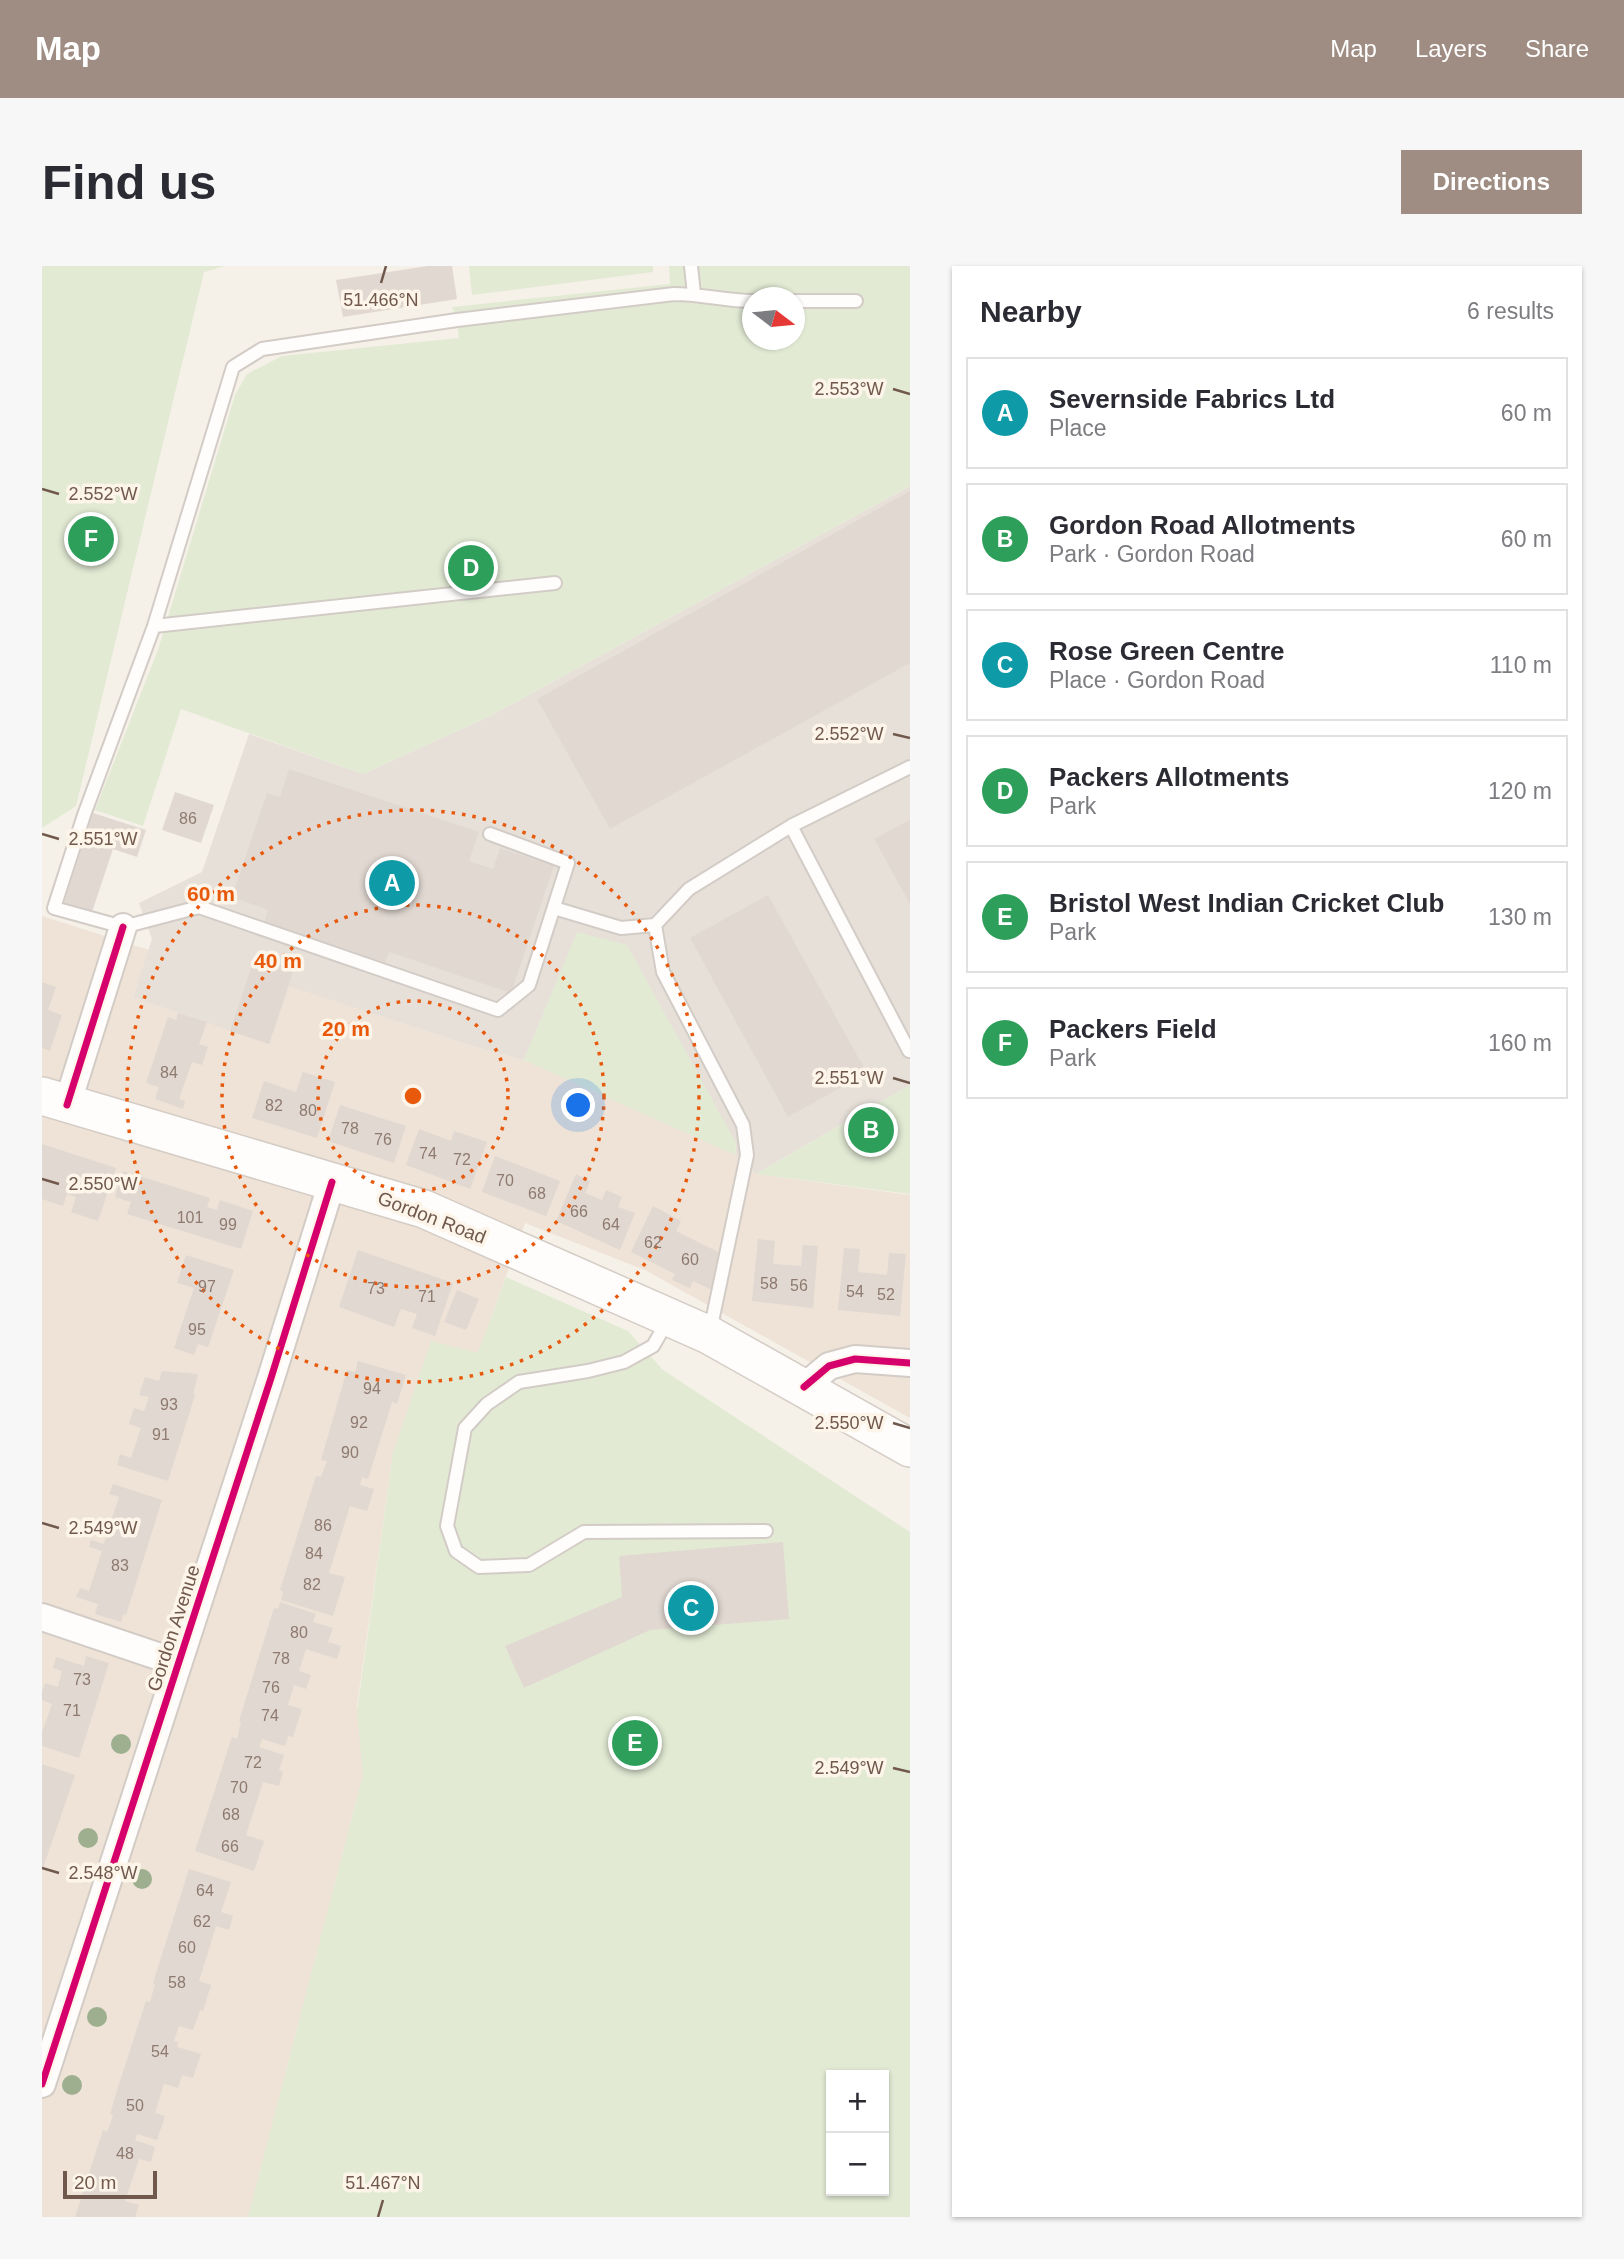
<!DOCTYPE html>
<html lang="en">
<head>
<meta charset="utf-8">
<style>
  body { margin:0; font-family:Arial,sans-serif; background:#f7f7f7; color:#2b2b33 }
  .controls { position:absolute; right:21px; bottom:21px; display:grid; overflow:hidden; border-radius:0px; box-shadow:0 2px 5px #0004 }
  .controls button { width:63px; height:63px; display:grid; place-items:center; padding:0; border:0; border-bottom:2px solid #e1e1e2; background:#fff; color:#2b2b33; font:35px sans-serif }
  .compass { position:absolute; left:700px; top:21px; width:63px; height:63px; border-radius:50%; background:#fff; box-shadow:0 2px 5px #0004; rotate:106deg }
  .scale { position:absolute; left:21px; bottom:18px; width:94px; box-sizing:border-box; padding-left:7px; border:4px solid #70584c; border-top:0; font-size:19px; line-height:24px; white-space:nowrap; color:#70584c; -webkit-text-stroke:5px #fdf5e9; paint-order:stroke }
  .you { position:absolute; left:537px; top:840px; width:24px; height:24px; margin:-18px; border:5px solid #fff; border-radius:50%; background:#1a73e8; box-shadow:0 0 0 10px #1a73e833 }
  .badge { display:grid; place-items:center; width:46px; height:46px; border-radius:50%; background:#9f8d83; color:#fff; font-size:23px; font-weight:700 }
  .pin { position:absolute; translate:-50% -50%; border:4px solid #fff; box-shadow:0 2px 7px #0006 }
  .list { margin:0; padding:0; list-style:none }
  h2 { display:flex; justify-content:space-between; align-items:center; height:91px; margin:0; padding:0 28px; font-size:30px }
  h2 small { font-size:23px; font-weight:400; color:#7c7c81 }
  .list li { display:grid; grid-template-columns:46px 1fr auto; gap:21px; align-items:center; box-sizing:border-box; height:112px; margin:0 14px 14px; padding:0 14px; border:2px solid #e1e1e2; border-radius:0px }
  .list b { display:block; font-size:26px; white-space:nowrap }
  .list p { margin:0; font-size:23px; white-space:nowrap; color:#7c7c81 }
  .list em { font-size:23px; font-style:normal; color:#7c7c81 }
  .map { position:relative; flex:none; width:868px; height:1951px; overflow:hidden; border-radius:0px }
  header { display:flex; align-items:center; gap:42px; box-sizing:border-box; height:98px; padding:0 35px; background:#9f8d83; color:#fff }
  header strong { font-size:33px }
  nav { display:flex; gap:38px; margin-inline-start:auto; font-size:24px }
  .intro { display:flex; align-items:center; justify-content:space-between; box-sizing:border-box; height:168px; padding:0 42px }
  h1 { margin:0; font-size:49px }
  .button { padding:18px 32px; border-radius:0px; background:#9f8d83; color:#fff; font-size:24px; font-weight:700 }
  main { display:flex; gap:42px; padding:0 42px }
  aside { flex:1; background:#fff; border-radius:0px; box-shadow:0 2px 5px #0004 }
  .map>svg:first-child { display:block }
</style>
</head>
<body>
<header>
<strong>Map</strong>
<nav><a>Map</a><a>Layers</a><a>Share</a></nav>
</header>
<div class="intro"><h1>Find us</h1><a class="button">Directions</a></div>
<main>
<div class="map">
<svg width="868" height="1951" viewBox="0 0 868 1951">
  <rect width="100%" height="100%" fill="#f5f0e8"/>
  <path fill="#eee3d6" d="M 0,650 L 107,684 L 91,730 L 246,719 L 427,779 L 482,794 L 693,889 L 714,908 L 868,929 L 868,1152 L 603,1004 L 483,957 L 436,1088 L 351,1187 L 315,1439 L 321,1509 L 206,1951 L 0,1951 Z"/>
  <path fill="#e7e0d9" d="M 868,220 L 868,819 L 714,908 L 693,889 L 694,877 L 536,666 L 482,794 L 427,779 L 247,720 L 227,778 L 91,731 L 110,673 L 97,637 L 160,606 L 207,468 L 321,508 L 448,450 Z"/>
  <path fill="#e2ead4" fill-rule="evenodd" d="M 0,0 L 183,0 L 162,6 L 34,540 L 0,562 Z
    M 427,0 L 611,0 L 611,6 L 430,29 Z
    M 627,0 L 868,0 L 868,220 L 448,450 L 321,508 L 139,443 L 101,560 L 53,544 L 116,384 L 193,129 L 205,108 L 240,90 L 417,72 L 415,54 L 410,41 L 628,18 ZM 710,32 L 752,32 L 752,74 L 710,74 Z
    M 535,666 L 585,679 L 694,877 L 693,889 L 482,794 Z
    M 868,819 L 868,928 L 714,908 Z
    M 464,1011 L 586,1065 L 621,1104 L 868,1266 L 868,1951 L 206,1951 L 321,1509 L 315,1445 L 351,1187 L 389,1075 L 436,1087 ZM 789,1809 L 842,1809 L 842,1925 L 789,1925 Z"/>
  <path fill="#e1d8d1" d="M 386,0 L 410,0 L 415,33 L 301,51 L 294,14 Z
    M 868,225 L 868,397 L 568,563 L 495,433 Z
    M 247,503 L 437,566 L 427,595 L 451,603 L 458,582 L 512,600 L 469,727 L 347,686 L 343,697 L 222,657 L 226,644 L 190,631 L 225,527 L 238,531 Z
    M 133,526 L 172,539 L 159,577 L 120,564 Z
    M 51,547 L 104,564 L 95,591 L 71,583 L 50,646 L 22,637 Z
    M 868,554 L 868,638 L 832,573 Z
    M 726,629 L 825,807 L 746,851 L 648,672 Z
    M 213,690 L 252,703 L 227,778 L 188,765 Z
    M 0,716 L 14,721 L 6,744 L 20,749 L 8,785 L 0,782 Z
    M 136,747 L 165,756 L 157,778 L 166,781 L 160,799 L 150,796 L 137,833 L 143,835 L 141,843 L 113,833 L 117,821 L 104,817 L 126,751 L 134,754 Z
    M 261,806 L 293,816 L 275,872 L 210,852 L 222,815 L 254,826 Z
    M 298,839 L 364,860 L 352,897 L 286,875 Z
    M 377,863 L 409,875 L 412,865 L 445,876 L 428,923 L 364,899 Z
    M 0,878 L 74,902 L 56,955 L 29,946 L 34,931 L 25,928 L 21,940 L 0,933 Z
    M 453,890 L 518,915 L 504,950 L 440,926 Z
    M 81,905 L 168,932 L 165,941 L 175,944 L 178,934 L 211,945 L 199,983 L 85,948 L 89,936 L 73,931 Z
    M 534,908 L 548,915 L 543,927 L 560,934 L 564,924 L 580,931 L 576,941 L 593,947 L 578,984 L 514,955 Z
    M 611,940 L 639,955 L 634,965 L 678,987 L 670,1024 L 651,1015 L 648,1022 L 630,1014 L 633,1008 L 589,986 Z
    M 716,973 L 733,975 L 731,998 L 759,1000 L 761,979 L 776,980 L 771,1042 L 710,1035 Z
    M 802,982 L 818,983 L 816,1006 L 845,1009 L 847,987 L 864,988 L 858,1050 L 796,1044 Z
    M 316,984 L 411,1017 L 393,1070 L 370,1062 L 375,1048 L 359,1043 L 352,1061 L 297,1041 Z
    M 144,989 L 192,1004 L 166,1081 L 156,1078 L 152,1089 L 132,1082 L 152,1022 L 135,1017 Z
    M 415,1024 L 437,1033 L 424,1064 L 402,1056 Z
    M 316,1095 L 364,1109 L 355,1138 L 350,1136 L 326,1213 L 320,1211 L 318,1219 L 332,1223 L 325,1245 L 308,1240 L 287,1307 L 303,1311 L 291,1350 L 239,1334 L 241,1326 L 238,1324 L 274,1210 L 279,1211 L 285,1195 L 279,1194 L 305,1104 L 313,1106 Z
    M 120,1105 L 156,1108 L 151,1128 L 153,1129 L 126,1215 L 75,1199 L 78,1188 L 89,1192 L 99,1162 L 87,1158 L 92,1142 L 102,1145 L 107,1131 L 97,1129 L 103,1111 L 117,1115 Z
    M 71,1218 L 120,1234 L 84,1349 L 81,1348 L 79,1356 L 53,1348 L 56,1338 L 34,1331 L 38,1322 L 47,1325 L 60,1285 L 47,1281 L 49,1274 L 62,1278 L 77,1231 L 67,1228 Z
    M 741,1276 L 747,1353 L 608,1364 L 482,1422 L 463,1380 L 580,1331 L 577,1290 Z
    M 238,1336 L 274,1348 L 271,1356 L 291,1362 L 286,1376 L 299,1380 L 295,1393 L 264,1383 L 257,1405 L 269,1409 L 264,1423 L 252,1419 L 246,1439 L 260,1443 L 251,1471 L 246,1470 L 243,1480 L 220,1473 L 217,1481 L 242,1489 L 237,1504 L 241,1506 L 237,1520 L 221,1516 L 204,1569 L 222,1575 L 212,1605 L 153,1585 L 190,1471 L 195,1473 L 199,1456 L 197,1455 L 232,1342 L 236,1343 Z
    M 44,1390 L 67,1397 L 37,1492 L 0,1480 L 0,1466 L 10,1438 L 0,1434 L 0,1426 L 3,1417 L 16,1421 L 20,1405 L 11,1402 L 14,1391 L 42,1400 Z
    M 0,1498 L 33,1509 L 0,1605 Z
    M 147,1603 L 189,1616 L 179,1646 L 191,1650 L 187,1664 L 174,1660 L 170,1673 L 157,1715 L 169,1719 L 161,1745 L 158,1744 L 151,1764 L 137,1760 L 132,1775 L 136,1776 L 135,1781 L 159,1788 L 151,1812 L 140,1809 L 136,1822 L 122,1818 L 113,1847 L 123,1850 L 115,1874 L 95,1868 L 93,1874 L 113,1881 L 109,1896 L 97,1893 L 83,1935 L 97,1939 L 93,1951 L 33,1951 L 61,1864 L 65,1866 L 68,1859 L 71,1849 L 68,1848 L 77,1818 L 104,1735 L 108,1736 L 113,1718 L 111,1717 Z"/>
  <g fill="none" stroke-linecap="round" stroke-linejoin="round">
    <g stroke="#d3ccc6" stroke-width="16">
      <path id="service" d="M 649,0 L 652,28
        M 752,35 L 814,35
        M 112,360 L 513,317
        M 749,560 L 867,785
        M 448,568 L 526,597 L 487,719 L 456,744 L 157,641 L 81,661 L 12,642 L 42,549 L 112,360 L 191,101 L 220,83 L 415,54 L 632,28 C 659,28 684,35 710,35
        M 512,642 L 579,662 L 613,659 L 647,623 L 749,560 L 868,501
        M 613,659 L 621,706 L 701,859 L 705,889 L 668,1065
        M 626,1054 L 611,1080 L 582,1096 L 546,1105 L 477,1116 L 445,1138 L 423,1162 L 405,1260 L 414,1285 L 437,1301 L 487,1299 L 542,1266 L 724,1265"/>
    </g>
    <g stroke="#d3ccc6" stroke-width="30">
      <path id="minor" d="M 25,839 L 81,661
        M 762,1121 L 787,1100 L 813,1093 L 868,1097
        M 0,1351 L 136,1397
        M 0,1818 L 229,1112 L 290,916"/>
    </g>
    <g stroke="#d4ccc5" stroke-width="40">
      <path id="secondary" d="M 0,830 L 382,943 L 667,1069 L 868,1182"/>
    </g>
    <use href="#service" stroke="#fefdfc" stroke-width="12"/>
    <use href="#minor" stroke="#fefdfc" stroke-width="26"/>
    <use href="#secondary" stroke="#fefdfc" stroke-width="37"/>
    <g stroke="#fdf5e9" stroke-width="11">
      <path id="cycleway" d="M 25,839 L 81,661
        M 762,1121 L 787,1100 L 813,1093 L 868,1097
        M 0,1818 L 229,1112 L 290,916"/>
    </g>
    <use href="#cycleway" stroke="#d6006c" stroke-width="7"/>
  </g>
  <g fill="#9eaf90">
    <circle cx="79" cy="1478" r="10"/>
    <circle cx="46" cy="1572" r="10"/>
    <circle cx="100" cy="1613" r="10"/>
    <circle cx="55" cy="1751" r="10"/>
    <circle cx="30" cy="1819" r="10"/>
  </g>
  <path fill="none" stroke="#70584c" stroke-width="2.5" d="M 339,17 L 344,0M 851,123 L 868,128M 0,223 L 17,228M 851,468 L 868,472M 0,568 L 17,573M 851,812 L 868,817M 0,913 L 17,918M 851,1157 L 868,1162M 0,1257 L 17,1262M 851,1502 L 868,1506M 0,1602 L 17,1607M 336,1951 L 341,1934"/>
  <g fill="none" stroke="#e8590c" stroke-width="3.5" stroke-dasharray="3.5 7">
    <circle cx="371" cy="830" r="95"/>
    <circle cx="371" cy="830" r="191"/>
    <circle cx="371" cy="830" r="286"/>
  </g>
  <g text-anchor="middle" stroke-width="7" stroke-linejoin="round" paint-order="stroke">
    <g font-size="16" fill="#8e7a6f">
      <text x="146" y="558">86</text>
      <text x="127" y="812">84</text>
      <text x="232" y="845">82</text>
      <text x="266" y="850">80</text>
      <text x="308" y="868">78</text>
      <text x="341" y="879">76</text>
      <text x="386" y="893">74</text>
      <text x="420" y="899">72</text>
      <text x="463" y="920">70</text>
      <text x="495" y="933">68</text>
      <text x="537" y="951">66</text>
      <text x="148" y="957">101</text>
      <text x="186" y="964">99</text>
      <text x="569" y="964">64</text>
      <text x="611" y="982">62</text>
      <text x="648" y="999">60</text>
      <text x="727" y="1023">58</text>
      <text x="757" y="1025">56</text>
      <text x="165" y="1026">97</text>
      <text x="334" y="1028">73</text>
      <text x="813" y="1031">54</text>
      <text x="844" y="1034">52</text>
      <text x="385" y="1036">71</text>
      <text x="155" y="1069">95</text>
      <text x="330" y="1128">94</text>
      <text x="127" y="1144">93</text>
      <text x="317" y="1162">92</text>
      <text x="119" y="1174">91</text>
      <text x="308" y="1192">90</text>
      <text x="281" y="1265">86</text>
      <text x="272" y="1293">84</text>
      <text x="78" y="1305">83</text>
      <text x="270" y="1324">82</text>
      <text x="257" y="1372">80</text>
      <text x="239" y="1398">78</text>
      <text x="40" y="1419">73</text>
      <text x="229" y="1427">76</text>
      <text x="30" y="1450">71</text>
      <text x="228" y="1455">74</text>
      <text x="211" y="1502">72</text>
      <text x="197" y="1527">70</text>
      <text x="189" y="1554">68</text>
      <text x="188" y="1586">66</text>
      <text x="163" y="1630">64</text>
      <text x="160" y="1661">62</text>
      <text x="145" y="1687">60</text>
      <text x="135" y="1722">58</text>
      <text x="118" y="1791">54</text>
      <text x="93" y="1845">50</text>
      <text x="83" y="1893">48</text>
    </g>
    <g font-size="19" fill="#70584c" stroke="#fdf5e9">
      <text transform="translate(390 951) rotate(21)" y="7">Gordon Road</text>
      <text transform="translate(131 1362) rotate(-72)" y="7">Gordon Avenue</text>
    </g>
  </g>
  <g font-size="18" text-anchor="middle" fill="#70584c" stroke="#fdf5e9" stroke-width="7" stroke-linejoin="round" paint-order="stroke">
    <text x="339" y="40">51.466°N</text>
    <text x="807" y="129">2.553°W</text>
    <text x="61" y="234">2.552°W</text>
    <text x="807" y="474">2.552°W</text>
    <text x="61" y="579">2.551°W</text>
    <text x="807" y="818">2.551°W</text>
    <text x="61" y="924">2.550°W</text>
    <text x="807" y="1163">2.550°W</text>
    <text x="61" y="1268">2.549°W</text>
    <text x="807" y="1508">2.549°W</text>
    <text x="61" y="1613">2.548°W</text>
    <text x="341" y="1923">51.467°N</text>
  </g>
  <circle cx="371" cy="830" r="10" fill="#e8590c" stroke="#fdf5e9" stroke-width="3.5"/>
  <g font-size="21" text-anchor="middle" font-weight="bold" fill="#e8590c" stroke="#fdf5e9" stroke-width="7" stroke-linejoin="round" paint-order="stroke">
    <text x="169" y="635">60 m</text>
    <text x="236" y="702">40 m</text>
    <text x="304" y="770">20 m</text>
  </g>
</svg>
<div class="controls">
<button>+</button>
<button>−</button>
</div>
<svg class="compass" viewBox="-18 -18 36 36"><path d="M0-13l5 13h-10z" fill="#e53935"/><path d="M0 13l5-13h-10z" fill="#7c7c81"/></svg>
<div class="scale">20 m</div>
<div class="you"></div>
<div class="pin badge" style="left:350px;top:617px;background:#0f9aa8">A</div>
<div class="pin badge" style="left:829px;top:864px;background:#2e9e5b">B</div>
<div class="pin badge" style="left:649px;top:1342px;background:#0f9aa8">C</div>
<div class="pin badge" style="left:429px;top:302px;background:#2e9e5b">D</div>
<div class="pin badge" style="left:593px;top:1477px;background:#2e9e5b">E</div>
<div class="pin badge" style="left:49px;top:273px;background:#2e9e5b">F</div>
</div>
<aside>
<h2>Nearby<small>6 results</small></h2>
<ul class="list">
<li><span class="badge" style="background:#0f9aa8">A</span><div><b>Severnside Fabrics Ltd</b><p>Place</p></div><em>60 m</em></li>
<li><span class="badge" style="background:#2e9e5b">B</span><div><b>Gordon Road Allotments</b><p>Park · Gordon Road</p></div><em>60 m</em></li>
<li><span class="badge" style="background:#0f9aa8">C</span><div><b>Rose Green Centre</b><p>Place · Gordon Road</p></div><em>110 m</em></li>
<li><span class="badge" style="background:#2e9e5b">D</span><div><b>Packers Allotments</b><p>Park</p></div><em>120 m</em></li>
<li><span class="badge" style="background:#2e9e5b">E</span><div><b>Bristol West Indian Cricket Club</b><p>Park</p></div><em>130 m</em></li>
<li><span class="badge" style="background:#2e9e5b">F</span><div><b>Packers Field</b><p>Park</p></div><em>160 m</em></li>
</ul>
</aside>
</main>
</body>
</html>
